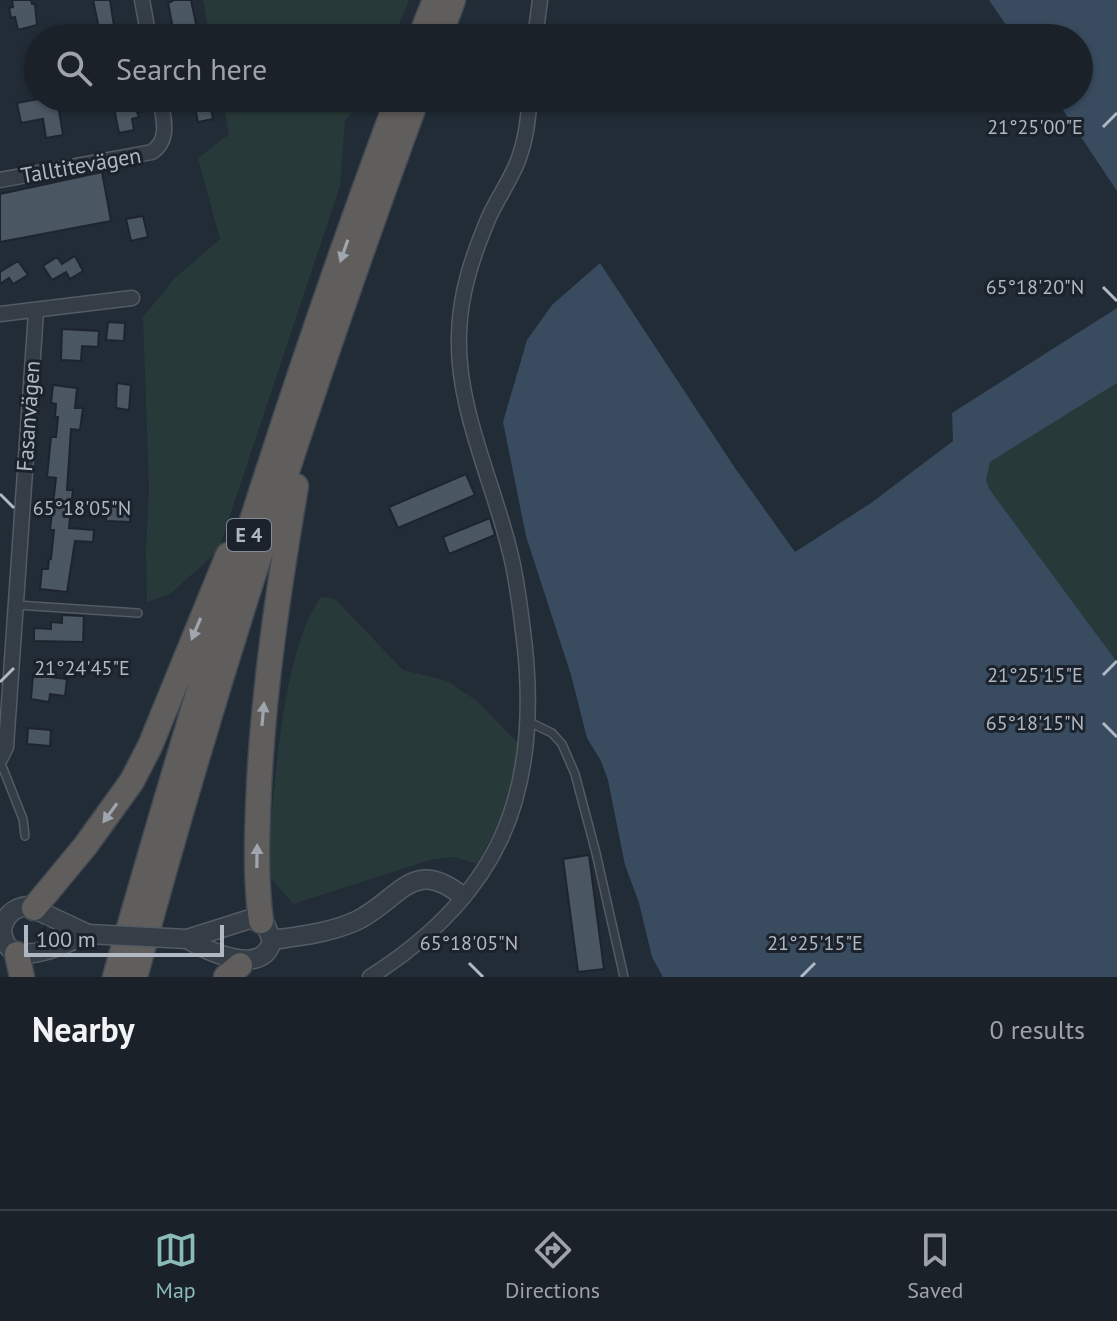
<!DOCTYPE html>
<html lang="en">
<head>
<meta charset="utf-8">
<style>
  body { margin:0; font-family:"PT Sans",sans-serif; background:#232930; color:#f1f3f6 }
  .scale { position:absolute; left:24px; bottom:20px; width:200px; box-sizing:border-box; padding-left:8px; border:4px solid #b0b8c3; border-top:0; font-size:22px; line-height:28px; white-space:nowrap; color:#b0b8c3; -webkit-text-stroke:6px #1b222b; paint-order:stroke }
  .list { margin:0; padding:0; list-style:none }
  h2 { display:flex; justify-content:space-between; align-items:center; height:104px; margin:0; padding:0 32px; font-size:34px }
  h2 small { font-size:26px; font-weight:400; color:#9fa3a8 }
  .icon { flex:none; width:44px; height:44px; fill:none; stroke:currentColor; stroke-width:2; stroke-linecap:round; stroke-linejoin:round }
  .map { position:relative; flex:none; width:1117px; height:977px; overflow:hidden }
  .search { position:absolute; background:#1a2128; box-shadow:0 2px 6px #0004; left:24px; right:24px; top:24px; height:88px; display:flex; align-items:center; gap:20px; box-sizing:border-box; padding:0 28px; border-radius:44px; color:#9fa3a8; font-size:30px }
  .sheet { height:232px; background:#1a2128 }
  nav { display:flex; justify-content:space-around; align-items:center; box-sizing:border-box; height:112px; border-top:2px solid #383e45; background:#1a2128; font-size:22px; color:#9fa3a8 }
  nav a { display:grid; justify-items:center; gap:4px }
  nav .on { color:#8bbbb9 }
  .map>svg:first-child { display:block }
</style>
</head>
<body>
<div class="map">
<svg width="1117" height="977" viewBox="0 0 1117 977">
  <rect width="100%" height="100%" fill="#222c36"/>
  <path fill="#273a39" d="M 203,0 L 409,0 L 393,38 L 210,38 Z
    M 222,98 L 363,98 L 345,121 L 340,186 L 218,551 L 170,594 L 147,602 L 146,552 L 149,488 L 143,317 L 175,278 L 220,239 L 198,158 L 229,134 Z
    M 1117,383 L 1117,662 L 990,490 L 986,480 L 990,462 Z
    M 321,597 L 335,599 L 403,670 L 447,681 L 477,701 L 519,744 C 515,789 499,825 477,864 L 455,857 L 433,859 L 293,904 L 266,872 C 275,798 279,656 321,597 Z"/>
  <path fill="#394b5e" d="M 989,0 L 1117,0 L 1117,191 L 1055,98 L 1079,98 L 1079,38 L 1015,38 Z
    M 600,263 L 735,468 L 795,552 L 871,503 L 953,441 L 952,413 L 1117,308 L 1117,383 L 990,462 L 986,480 L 990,490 L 1117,662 L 1117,977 L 663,977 L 652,957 L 639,903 L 625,865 L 608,780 L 601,761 L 587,738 L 571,675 L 526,536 L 503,422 L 527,340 L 552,305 Z"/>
  <path fill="#4a5661" stroke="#1d242d" stroke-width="2" d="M 12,0 L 31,0 L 32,4 L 35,4 L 37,25 L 18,30 L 15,17 L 11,18 L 9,8 L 13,7 Z
    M 93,0 L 110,0 L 114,26 L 120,25 L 123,38 L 101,38 Z
    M 174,0 L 191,0 L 199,38 L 175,38 L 168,3 Z
    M 44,98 L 57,98 L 63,135 L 46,138 L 43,119 L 21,123 L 17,103 Z
    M 112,98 L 137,98 L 140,112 L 137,112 L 139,117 L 132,119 L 134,130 L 119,133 Z
    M 187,98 L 219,98 L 219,103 L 210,105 L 213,119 L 198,122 L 195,108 L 189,109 Z
    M 102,172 L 111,221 L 0,242 L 0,194 Z
    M 143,216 L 148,237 L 131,241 L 126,219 Z
    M 75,256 L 83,271 L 70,279 L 66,272 L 52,280 L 43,266 L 57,257 L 62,264 Z
    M 18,261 L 28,275 L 13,284 L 9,278 L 0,284 L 0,272 Z
    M 108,322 L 125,323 L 124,341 L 106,340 Z
    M 62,329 L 99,331 L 98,347 L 82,346 L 81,361 L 61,360 Z
    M 117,383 L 131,385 L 129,410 L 116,408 Z
    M 53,385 L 77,388 L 75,408 L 83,408 L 80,430 L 71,429 L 67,490 L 73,490 L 69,528 L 94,530 L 93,542 L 75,541 L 67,592 L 40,589 L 42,569 L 48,569 L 49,558 L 51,559 L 54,530 L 50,530 L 56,478 L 47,477 L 51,437 L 56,437 L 58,417 L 55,417 L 56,404 L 51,403 Z
    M 466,474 L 475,495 L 398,528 L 389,507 Z
    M 106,506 L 131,507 L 130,522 L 106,521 Z
    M 490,518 L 495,535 L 449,554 L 443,537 Z
    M 62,615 L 84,616 L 83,642 L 34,641 L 34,628 L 51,629 L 51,622 L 62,623 Z
    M 33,675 L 67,679 L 65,696 L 50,694 L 49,702 L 31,699 Z
    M 28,728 L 51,730 L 50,746 L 27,744 Z
    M 589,855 L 604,969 L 578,972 L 563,859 Z"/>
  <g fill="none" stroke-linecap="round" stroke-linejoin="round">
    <g stroke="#535b64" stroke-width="10">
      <path id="service" d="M 16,605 L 138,613
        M 527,721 L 552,733 L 562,744 L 575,774 L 596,853 L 624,977
        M 0,761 L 23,819 L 25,836"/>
    </g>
    <g stroke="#535b64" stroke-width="17">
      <path id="minor" d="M 142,0 L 149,38
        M 535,38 L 540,0
        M 0,180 L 152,152 C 171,139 163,117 160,98
        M 0,314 L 132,298
        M 0,759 L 6,747 L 36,312
        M 370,977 C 498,896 540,797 525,648 C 521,615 518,583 510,552 C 493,481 456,407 459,334 C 460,292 473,255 489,217 C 498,197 512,178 519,158 C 526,138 529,118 529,98"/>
    </g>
    <g stroke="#535b64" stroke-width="21">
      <path id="tertiary" d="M 28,906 L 88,934 C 63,944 5,975 2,929 C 5,916 14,907 28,906 Z
        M 250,919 L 265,924 L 272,940 C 264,977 211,953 187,939 Z
        M 272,940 C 301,936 329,933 356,921 C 399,901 412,855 462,896"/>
    </g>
    <g stroke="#404851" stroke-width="27">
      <path id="trunk" d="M 420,38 L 435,0
        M 439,38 L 453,0
        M 34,908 L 86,845 L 132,781 L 150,746 L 228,555
        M 261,921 C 255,876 257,831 259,786 C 264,685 279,586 296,486
        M 17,954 L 22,977
        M 115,977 C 199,681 290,386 398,98
        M 135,977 C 215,680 311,387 417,98
        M 226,977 L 240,965"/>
    </g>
    <use href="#service" stroke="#353d46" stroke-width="7"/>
    <use href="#minor" stroke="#353d46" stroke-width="14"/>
    <use href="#tertiary" stroke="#353d46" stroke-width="18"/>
    <use href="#trunk" stroke="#605e5c" stroke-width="24"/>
    <g stroke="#535b64" stroke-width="21" stroke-linecap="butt">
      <path id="tertiary-bridge" d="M 88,934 L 187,939"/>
    </g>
    <use href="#tertiary-bridge" stroke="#353d46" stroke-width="18"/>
  </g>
  <defs><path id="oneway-solid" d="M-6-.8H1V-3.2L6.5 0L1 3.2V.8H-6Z" transform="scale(2)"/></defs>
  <g fill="#a0a6ae">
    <use href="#oneway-solid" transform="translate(344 251) rotate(109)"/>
    <use href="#oneway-solid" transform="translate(196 629) rotate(113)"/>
    <use href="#oneway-solid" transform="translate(263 714) rotate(-85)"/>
    <use href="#oneway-solid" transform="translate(110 813) rotate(126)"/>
    <use href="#oneway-solid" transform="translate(257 856) rotate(-89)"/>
  </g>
  <path fill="none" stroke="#b0b8c3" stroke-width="3" d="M 1103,127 L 1117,113M 1103,287 L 1117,301M 0,494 L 14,508M 1103,675 L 1117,661M 0,682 L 14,668M 1103,723 L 1117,737M 469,963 L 483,977M 801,977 L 815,963"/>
  <g text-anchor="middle" stroke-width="6" stroke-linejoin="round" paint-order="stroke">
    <rect fill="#1b222b" stroke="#838b95" stroke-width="2" x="227" y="519" width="44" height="32" rx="6"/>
    <g font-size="20" font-weight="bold" fill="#b0b8c3">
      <text x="249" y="542">E 4</text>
    </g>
    <g font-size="22" fill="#b0b8c3" stroke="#1b222b">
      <text transform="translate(81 165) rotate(-10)" y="8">Talltitevägen</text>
      <text transform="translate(28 416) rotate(-86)" y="8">Fasanvägen</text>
    </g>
  </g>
  <g font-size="20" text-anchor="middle" fill="#b0b8c3" stroke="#1b222b" stroke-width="6" stroke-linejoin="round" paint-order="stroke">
    <text x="1035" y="134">21°25'00"E</text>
    <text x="1035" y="294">65°18'20"N</text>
    <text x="82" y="515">65°18'05"N</text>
    <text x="82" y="675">21°24'45"E</text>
    <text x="1035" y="682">21°25'15"E</text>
    <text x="1035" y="730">65°18'15"N</text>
    <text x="469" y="950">65°18'05"N</text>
    <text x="815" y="950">21°25'15"E</text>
  </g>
</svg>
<div class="scale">100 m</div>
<div class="search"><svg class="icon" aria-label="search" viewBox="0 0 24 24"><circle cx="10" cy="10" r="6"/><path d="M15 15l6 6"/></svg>Search here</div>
</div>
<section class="sheet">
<h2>Nearby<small>0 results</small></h2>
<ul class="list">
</ul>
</section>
<nav>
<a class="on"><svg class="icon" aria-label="map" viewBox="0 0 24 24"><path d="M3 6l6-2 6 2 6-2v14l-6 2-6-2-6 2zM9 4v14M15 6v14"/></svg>Map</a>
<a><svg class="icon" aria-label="directions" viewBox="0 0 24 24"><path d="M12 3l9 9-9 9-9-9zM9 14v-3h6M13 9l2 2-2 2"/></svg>Directions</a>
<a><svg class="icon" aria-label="saved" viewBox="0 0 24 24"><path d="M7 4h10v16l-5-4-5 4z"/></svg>Saved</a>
</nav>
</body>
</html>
